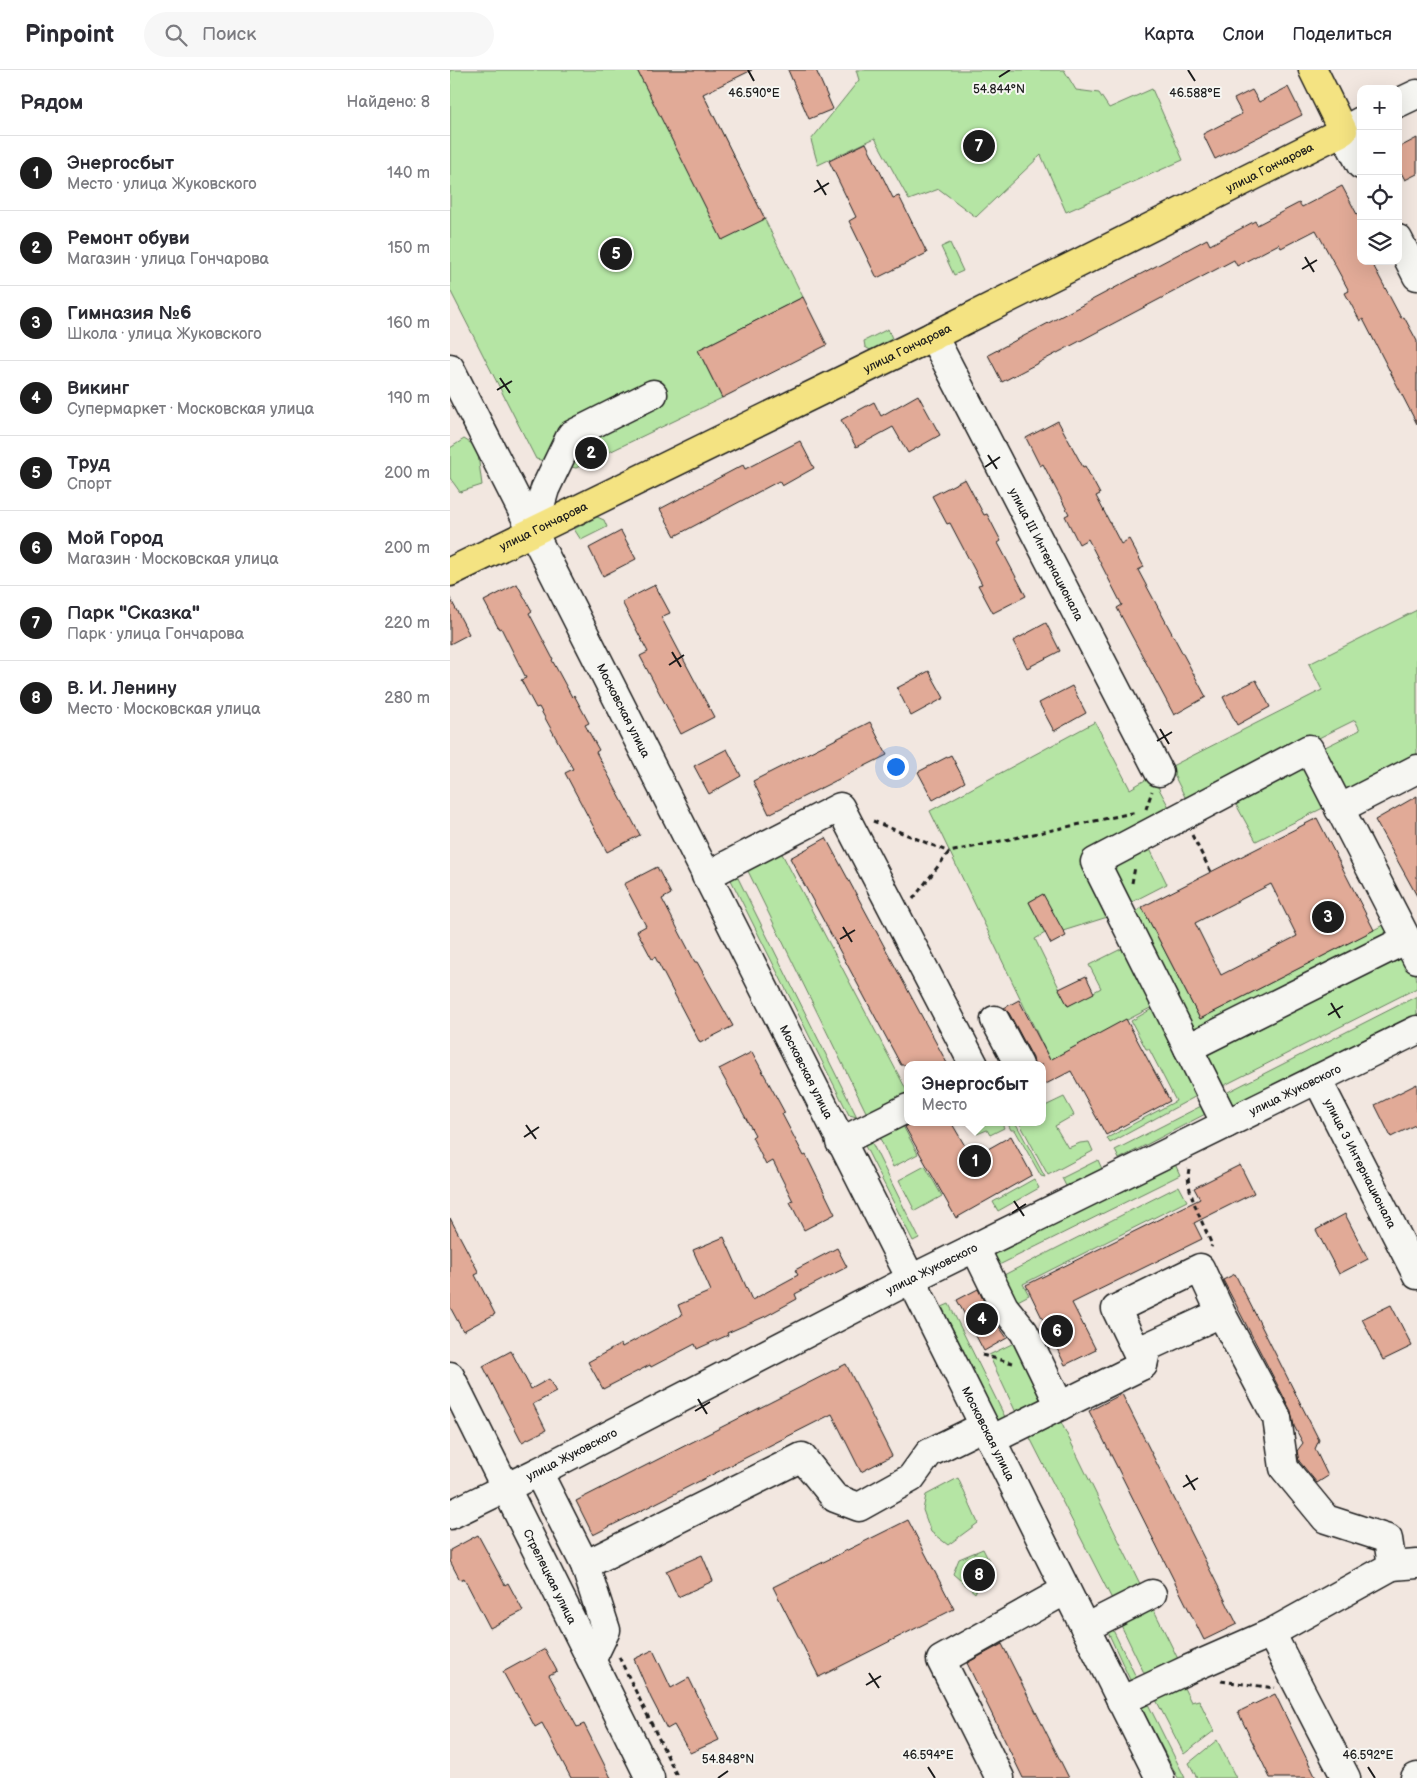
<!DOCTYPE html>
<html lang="ru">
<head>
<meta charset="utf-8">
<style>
  body { margin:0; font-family:"Balsamiq Sans",sans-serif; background:#f7f7f7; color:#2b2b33 }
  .controls { position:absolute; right:15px; top:15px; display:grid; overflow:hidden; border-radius:10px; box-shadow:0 5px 20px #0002 }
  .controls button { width:45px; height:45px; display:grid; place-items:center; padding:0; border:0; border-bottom:1px solid #e1e1e2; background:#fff; color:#2b2b33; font:25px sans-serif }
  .you { position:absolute; left:445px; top:696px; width:18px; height:18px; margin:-12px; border:4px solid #fff; border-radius:50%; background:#1a73e8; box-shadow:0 0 0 8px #1a73e833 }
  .badge { display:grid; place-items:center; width:32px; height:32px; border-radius:50%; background:#1c1c1c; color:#fff; font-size:16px; font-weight:700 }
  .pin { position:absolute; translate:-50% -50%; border:2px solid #fff; box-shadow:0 1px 5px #0006 }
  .popup { position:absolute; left:454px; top:991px; width:142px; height:65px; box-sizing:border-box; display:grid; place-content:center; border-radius:10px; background:#fff; filter:drop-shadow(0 1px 4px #0005); font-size:16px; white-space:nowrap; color:#7c7c81 }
  .popup b { font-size:19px; color:#2b2b33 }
  .popup::after { content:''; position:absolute; left:50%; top:100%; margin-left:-10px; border:10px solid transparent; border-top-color:#fff }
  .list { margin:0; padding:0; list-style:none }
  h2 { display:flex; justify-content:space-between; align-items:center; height:65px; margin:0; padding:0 20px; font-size:21px }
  h2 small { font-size:16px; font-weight:400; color:#7c7c81 }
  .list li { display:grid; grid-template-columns:32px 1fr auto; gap:15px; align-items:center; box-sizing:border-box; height:75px; padding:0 20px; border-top:1px solid #e1e1e2 }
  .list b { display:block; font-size:19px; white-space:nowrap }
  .list p { margin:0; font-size:16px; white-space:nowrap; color:#7c7c81 }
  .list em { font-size:16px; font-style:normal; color:#7c7c81 }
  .icon { flex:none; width:28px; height:28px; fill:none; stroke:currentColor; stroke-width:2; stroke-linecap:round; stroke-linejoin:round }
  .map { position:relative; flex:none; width:967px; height:1708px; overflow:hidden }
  header { display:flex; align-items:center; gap:30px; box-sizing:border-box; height:70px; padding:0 25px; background:#fff; border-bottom:1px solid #e1e1e2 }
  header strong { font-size:24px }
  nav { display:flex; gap:28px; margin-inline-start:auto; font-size:18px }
  .search { width:350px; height:45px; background:#f7f7f7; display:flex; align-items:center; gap:12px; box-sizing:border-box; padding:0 18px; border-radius:28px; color:#7c7c81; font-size:19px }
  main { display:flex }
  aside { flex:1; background:#fff }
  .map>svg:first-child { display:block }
</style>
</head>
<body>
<header>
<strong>Pinpoint</strong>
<div class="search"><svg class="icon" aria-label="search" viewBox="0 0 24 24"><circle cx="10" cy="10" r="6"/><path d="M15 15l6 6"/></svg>Поиск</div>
<nav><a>Карта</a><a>Слои</a><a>Поделиться</a></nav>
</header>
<main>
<aside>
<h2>Рядом<small>Найдено: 8</small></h2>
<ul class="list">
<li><span class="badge">1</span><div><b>Энергосбыт</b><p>Место · улица Жуковского</p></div><em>140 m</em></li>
<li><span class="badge">2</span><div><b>Ремонт обуви</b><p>Магазин · улица Гончарова</p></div><em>150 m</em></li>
<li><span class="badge">3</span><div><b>Гимназия №6</b><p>Школа · улица Жуковского</p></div><em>160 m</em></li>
<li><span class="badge">4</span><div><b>Викинг</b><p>Супермаркет · Московская улица</p></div><em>190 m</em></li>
<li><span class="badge">5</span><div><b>Труд</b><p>Спорт</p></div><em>200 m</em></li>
<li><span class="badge">6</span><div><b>Мой Город</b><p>Магазин · Московская улица</p></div><em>200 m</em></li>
<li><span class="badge">7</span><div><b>Парк &quot;Сказка&quot;</b><p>Парк · улица Гончарова</p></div><em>220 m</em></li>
<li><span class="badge">8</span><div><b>В. И. Ленину</b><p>Место · Московская улица</p></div><em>280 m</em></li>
</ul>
</aside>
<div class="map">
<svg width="967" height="1708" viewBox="0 0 967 1708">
  <rect width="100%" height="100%" fill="#f2e7e0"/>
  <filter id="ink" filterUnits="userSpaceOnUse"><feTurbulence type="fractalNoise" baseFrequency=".02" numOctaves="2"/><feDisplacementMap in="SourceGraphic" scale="10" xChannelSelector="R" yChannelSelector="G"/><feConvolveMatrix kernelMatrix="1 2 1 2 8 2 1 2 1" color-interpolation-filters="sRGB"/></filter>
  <g filter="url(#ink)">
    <path fill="#b5e5a4" stroke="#688060" d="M 0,0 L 241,0 L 353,227 L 248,280 L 272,328 L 126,398 L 86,389 L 0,220 Z
      M 406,0 L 614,0 L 626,20 L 649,23 L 659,38 L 702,19 L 733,90 L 616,142 L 591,85 L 526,147 L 489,119 L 459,130 L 425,68 L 368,95 L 361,70 L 409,10 Z
      M 500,173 L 513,201 L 504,205 L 491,177 Z
      M 438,259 L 444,273 L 424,282 L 415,277 L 414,271 Z
      M 14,369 L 27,377 L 32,415 L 10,422 L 0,408 L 0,378 Z
      M 147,447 L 154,450 L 157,457 L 131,470 L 124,459 Z
      M 967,540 L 967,693 L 895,730 L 869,680 L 910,660 L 905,650 L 738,733 L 720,697 L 872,620 L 859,594 Z
      M 645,652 L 680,719 L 702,706 L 720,739 L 636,787 L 667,844 L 613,861 L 593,825 L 579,832 L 595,863 L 585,869 L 618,936 L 651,918 L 639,895 L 679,875 L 708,934 L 600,990 L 480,741 Z
      M 841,697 L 861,700 L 879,735 L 806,771 L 783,729 Z
      M 698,775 L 717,814 L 678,834 L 661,803 L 664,793 Z
      M 330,780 L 457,1021 L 457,1023 L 417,1044 L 296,797 Z
      M 284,800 L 407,1047 L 399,1045 L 280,808 Z
      M 692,837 L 750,949 L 939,852 L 935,866 L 744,965 L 682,845 Z
      M 952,886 C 965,897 967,901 967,918 L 767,1019 L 755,983 Z
      M 967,926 L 967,946 L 789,1035 L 777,1033 L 772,1025 Z
      M 707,936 L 752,1023 L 660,1073 L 657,1068 L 726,1031 L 699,979 L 696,979 L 681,951 Z
      M 614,1027 L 624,1045 L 605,1056 L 618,1078 L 630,1073 L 639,1072 L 643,1081 L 598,1105 L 569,1052 L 592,1052 L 593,1037 Z
      M 759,1032 L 763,1040 L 669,1089 L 665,1080 Z
      M 520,1052 L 551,1052 L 554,1058 L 540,1065 L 537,1060 L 527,1064 Z
      M 557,1052 L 565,1052 L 595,1107 L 591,1106 L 565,1060 L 561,1060 Z
      M 452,1054 L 468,1084 L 443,1097 L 429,1066 Z
      M 420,1069 L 469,1168 L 463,1171 L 413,1072 Z
      M 648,1090 L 652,1099 L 617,1118 L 612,1108 Z
      M 725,1094 L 730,1105 L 543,1198 L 538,1187 Z
      M 475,1096 L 492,1126 L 465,1141 L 449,1110 Z
      M 584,1109 L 589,1118 L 548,1141 L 543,1132 Z
      M 729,1116 L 737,1131 L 573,1214 L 579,1225 L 562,1234 L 548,1208 Z
      M 499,1234 L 556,1349 L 549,1353 L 492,1237 Z
      M 568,1271 L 600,1336 L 570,1351 L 539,1285 Z
      M 609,1348 L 693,1520 L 665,1535 L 578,1364 Z
      M 508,1408 L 528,1453 L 498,1475 L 481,1462 L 473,1440 L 476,1425 Z
      M 533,1479 L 540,1493 L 525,1523 L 503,1504 L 509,1489 Z
      M 700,1532 L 730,1593 L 697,1609 L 668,1549 Z
      M 660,1554 L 687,1609 L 681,1612 L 657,1560 Z
      M 733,1616 L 741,1632 L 749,1630 L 764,1661 L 734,1684 L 703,1624 Z
      M 695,1628 L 735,1708 L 728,1708 L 690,1635 Z
      M 767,1670 L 786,1708 L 747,1708 L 739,1693 Z"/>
    <path fill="#e1aa97" stroke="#1c1c1c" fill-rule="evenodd" d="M 187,0 L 302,0 L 253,24 L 315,149 L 272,170 Z
      M 338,0 L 366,0 L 383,39 L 359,49 Z
      M 838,17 L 852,45 L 765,89 L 753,64 L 792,44 L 784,29 L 802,20 L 809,32 Z
      M 967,68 L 967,104 L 955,110 L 948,97 L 948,78 Z
      M 416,73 L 443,128 L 449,126 L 477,183 L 427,208 L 399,151 L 406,147 L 379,91 Z
      M 892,116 L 911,152 L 911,191 L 921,191 L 951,248 L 954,247 L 967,271 L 967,354 L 913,249 L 910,251 L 895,223 L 899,221 L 866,160 L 831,178 L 829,174 L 787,196 L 784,190 L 552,312 L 538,285 L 757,169 L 760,175 L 805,151 L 807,155 L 849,133 L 852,137 Z
      M 353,227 L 377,275 L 272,328 L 248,280 Z
      M 468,325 L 490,365 L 458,383 L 443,357 L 406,377 L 391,350 L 424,332 L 431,346 Z
      M 608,351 L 633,397 L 635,396 L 650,424 L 646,426 L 671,474 L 679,469 L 694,497 L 688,500 L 756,627 L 724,645 L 667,538 L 672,535 L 638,469 L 629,474 L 615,446 L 619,444 L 593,394 L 590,396 L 576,368 Z
      M 350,371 L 364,398 L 332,416 L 329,411 L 225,466 L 210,439 L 293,395 L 295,399 Z
      M 515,409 L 534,445 L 537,444 L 551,471 L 548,473 L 576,526 L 543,543 L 528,515 L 532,514 L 500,453 L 497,454 L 482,426 Z
      M 171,461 L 186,489 L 153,506 L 139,478 Z
      M 67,514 L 82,541 L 79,543 L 103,589 L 102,590 L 122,627 L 124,625 L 139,653 L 135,655 L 149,680 L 146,682 L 190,765 L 157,782 L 115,703 L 123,699 L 89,637 L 86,638 L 71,610 L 76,608 L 51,558 L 49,559 L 34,531 Z
      M 205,515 L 220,543 L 211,547 L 264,647 L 231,664 L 190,586 L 198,582 L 172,532 Z
      M 0,528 L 19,564 L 0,574 Z
      M 596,553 L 610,581 L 577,598 L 563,571 Z
      M 479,601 L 494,628 L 461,646 L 447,618 Z
      M 806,610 L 820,637 L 787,655 L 773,627 Z
      M 622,616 L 636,643 L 604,661 L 589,633 Z
      M 420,652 L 437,685 L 319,744 L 303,711 Z
      M 277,679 L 291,706 L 259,724 L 244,696 Z
      M 501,685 L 515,712 L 483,730 L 468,702 Z
      M 967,726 L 967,826 L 925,750 Z
      M 867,748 L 924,860 L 750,949 L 692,837 ZM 821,814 L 847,866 L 771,905 L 745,853 Z
      M 376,768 L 498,995 L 451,995 L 340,788 Z
      M 207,797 L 221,824 L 212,829 L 245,892 L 247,892 L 283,956 L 250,973 L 205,887 L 202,889 L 187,861 L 196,856 L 174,814 Z
      M 593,824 L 616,866 L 601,874 L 579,832 Z
      M 636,906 L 644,923 L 618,936 L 609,919 Z
      M 569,930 L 600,990 L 676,949 L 720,1031 L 656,1065 L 621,1001 L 592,1016 L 592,995 L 584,995 L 583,988 L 559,943 L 554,938 Z
      M 302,982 L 335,1043 L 332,1044 L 354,1086 L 356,1085 L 385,1144 L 354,1160 L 340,1132 L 343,1131 L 323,1091 L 316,1095 L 302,1067 L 305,1065 L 269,999 Z
      M 967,1014 L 967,1054 L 941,1067 L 925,1035 Z
      M 464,1052 L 501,1052 L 522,1088 L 561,1066 L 582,1105 L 506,1148 L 455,1057 Z
      M 790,1095 L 804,1123 L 744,1153 L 752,1169 L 622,1233 L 646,1280 L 615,1295 L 576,1215 L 750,1129 L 744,1118 Z
      M 895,1144 L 918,1189 L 889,1204 L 866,1160 Z
      M 0,1148 L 29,1203 L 25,1205 L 45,1244 L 13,1261 L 0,1237 Z
      M 274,1167 L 302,1230 L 348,1205 L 345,1200 L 387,1178 L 397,1197 L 345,1224 L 347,1229 L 316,1246 L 277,1263 L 278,1265 L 247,1279 L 245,1274 L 201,1297 L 200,1295 L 153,1319 L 138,1292 L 171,1274 L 172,1277 L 232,1245 L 228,1235 L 261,1221 L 243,1180 Z
      M 785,1204 L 869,1370 L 865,1379 L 878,1406 L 867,1413 L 849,1391 L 847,1381 L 853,1373 L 844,1356 L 841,1341 L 773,1210 Z
      M 528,1219 L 540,1244 L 557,1268 L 534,1281 L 507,1230 Z
      M 941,1235 L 962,1276 L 933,1290 L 912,1249 Z
      M 61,1281 L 81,1319 L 99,1309 L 106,1322 L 83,1334 L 96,1360 L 72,1372 L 33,1296 Z
      M 396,1294 L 442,1386 L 411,1402 L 382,1344 L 143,1465 L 126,1431 Z
      M 672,1324 L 787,1554 L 754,1570 L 639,1341 Z
      M 458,1450 L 504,1539 L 369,1607 L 323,1517 Z
      M 28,1465 L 55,1515 L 58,1513 L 73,1541 L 40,1558 L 14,1508 L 10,1510 L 0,1491 L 0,1480 Z
      M 252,1485 L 263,1511 L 228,1527 L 216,1501 Z
      M 552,1574 L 619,1708 L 573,1708 L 517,1593 Z
      M 95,1579 L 107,1601 L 99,1605 L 127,1657 L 134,1654 L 161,1708 L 121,1708 L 92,1653 L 85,1657 L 67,1623 L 65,1624 L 53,1602 Z
      M 203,1580 L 221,1618 L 239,1608 L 269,1670 L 240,1683 L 224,1655 L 217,1659 L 201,1628 L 184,1589 Z
      M 825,1624 L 866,1708 L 820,1708 L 788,1642 Z"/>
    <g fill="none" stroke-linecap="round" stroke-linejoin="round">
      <g stroke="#1c1c1c" stroke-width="31">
        <g id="minor">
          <path d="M 948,33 L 967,24"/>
          <path d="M 911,51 L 893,61 L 911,95"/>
          <path d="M 948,169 L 967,206"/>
          <path id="s1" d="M 483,266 L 709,702"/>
          <path id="s2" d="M 0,298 L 461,1209 L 710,1708"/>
          <path d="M 83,460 L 95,419 L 121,365 L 203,324"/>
          <path d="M 889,739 L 967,699"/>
          <path d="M 256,806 L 390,737 L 524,995"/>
          <path d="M 545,950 L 569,995"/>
          <path d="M 738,978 L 957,869"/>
          <path id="s3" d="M 867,1009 L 967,1205"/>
          <path d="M 776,1054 L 645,792 L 859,679 L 967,889"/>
          <path d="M 390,1072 L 458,1038"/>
          <path d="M 525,1178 L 554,1237 L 574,1262 L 610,1336"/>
          <path id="s4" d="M 0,1306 L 200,1708"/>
          <path d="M 541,1370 L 693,1295"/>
          <path d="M 88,1402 L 135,1495 L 156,1560 L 142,1589"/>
          <path id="s5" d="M 0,1445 L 88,1402 L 461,1209 L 967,960"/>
          <path d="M 135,1495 L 352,1387 L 385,1428 L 409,1437 L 461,1408 L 479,1383 L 534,1356"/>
          <path d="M 942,1496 L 967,1494"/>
          <path d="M 635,1558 L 702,1524"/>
          <path d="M 821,1563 L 896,1708"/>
          <path d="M 671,1631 L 739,1599 L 821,1563 L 942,1496 L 938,1469 L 876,1449 L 834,1398 L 827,1348 L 771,1243 L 697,1277 L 693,1295 L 666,1239 L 750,1198 L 771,1243"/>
          <path d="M 550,1708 L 491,1590 L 616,1520"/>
          <path d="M 965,1708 L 967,1707"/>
        </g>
      </g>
      <g stroke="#1c1c1c" stroke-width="31">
        <g id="major">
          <path id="s6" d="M 0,502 L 483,266 L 893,61 L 863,0"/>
        </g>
      </g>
      <path stroke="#1c1c1c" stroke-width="3" stroke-dasharray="5 4" stroke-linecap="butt" d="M 696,739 L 702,721
        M 423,751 L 499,782
        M 742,765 L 761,802
        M 682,813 L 685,797
        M 463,829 L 499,782 L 687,742
        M 739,1099 C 734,1119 754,1155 762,1175 L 761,1177
        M 532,1285 L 563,1293
        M 169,1587 L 228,1708
        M 771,1611 L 825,1618"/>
      <use href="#minor" stroke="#f6f6f2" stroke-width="28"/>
      <use href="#major" stroke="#f4e382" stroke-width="28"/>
    </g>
  </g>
  <path fill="none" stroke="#1c1c1c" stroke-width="2" d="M 298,0 L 304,11M 738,0 L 745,11M 549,7 L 560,0M 367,110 L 376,125M 364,122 L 379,113M 855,187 L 864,202M 852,199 L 867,190M 50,308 L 60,323M 47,320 L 62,311M 538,385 L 547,399M 535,397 L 550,387M 222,582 L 231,597M 219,595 L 234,585M 710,659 L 719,674M 707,671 L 722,662M 393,857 L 402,872M 390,869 L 405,860M 881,933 L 890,948M 878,945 L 893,936M 76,1055 L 86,1069M 74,1067 L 89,1057M 564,1131 L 574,1146M 562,1143 L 576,1134M 248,1329 L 257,1344M 245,1341 L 260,1332M 736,1405 L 745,1420M 733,1417 L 748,1408M 419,1603 L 429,1618M 416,1615 L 431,1606M 478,1697 L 485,1708M 918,1697 L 925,1708M 268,1708 L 278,1701"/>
  <g text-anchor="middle" stroke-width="4" stroke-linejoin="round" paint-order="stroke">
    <g font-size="12" fill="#1c1c1c" stroke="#f6f6f2">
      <text dy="4" stroke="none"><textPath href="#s6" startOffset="914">улица Гончарова</textPath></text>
      <text dy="4" stroke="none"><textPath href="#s6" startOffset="509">улица Гончарова</textPath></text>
      <text dy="4" stroke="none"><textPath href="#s6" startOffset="104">улица Гончарова</textPath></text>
      <text dy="4" stroke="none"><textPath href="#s1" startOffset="246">улица III Интернационала</textPath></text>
      <text dy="4" stroke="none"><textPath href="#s2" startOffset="384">Московская улица</textPath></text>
      <text dy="4" stroke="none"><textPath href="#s2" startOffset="789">Московская улица</textPath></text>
      <text dy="4" stroke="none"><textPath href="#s5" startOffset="946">улица Жуковского</textPath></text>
      <text dy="4" stroke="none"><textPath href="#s3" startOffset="95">улица 3 Интернационала</textPath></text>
      <text dy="4" stroke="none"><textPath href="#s5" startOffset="541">улица Жуковского</textPath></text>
      <text dy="4" stroke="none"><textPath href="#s2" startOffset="1194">Московская улица</textPath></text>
      <text dy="4" stroke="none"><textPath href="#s5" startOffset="136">улица Жуковского</textPath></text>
      <text dy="4" stroke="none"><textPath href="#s4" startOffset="224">Стрелецкая улица</textPath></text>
    </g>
  </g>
  <g font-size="12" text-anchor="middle" fill="#1c1c1c" stroke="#f6f6f2" stroke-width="4" stroke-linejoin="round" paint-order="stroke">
    <text x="549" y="23">54.844°N</text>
    <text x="304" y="27">46.590°E</text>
    <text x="745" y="27">46.588°E</text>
    <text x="478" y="1689">46.594°E</text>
    <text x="918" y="1689">46.592°E</text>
    <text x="278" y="1693">54.848°N</text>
  </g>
</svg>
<div class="controls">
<button>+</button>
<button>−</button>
<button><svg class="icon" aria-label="locate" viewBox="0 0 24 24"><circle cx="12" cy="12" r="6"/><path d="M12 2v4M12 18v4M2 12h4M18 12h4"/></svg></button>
<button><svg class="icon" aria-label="layers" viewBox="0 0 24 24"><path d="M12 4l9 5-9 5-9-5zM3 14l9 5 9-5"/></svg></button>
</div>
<div class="you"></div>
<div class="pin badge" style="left:525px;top:1091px">1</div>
<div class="popup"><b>Энергосбыт</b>Место</div>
<div class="pin badge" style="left:141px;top:383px">2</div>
<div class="pin badge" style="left:878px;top:847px">3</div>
<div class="pin badge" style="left:532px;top:1249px">4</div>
<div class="pin badge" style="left:166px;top:184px">5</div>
<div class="pin badge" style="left:607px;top:1261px">6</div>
<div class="pin badge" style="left:529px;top:76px">7</div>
<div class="pin badge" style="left:529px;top:1505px">8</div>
</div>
</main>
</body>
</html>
